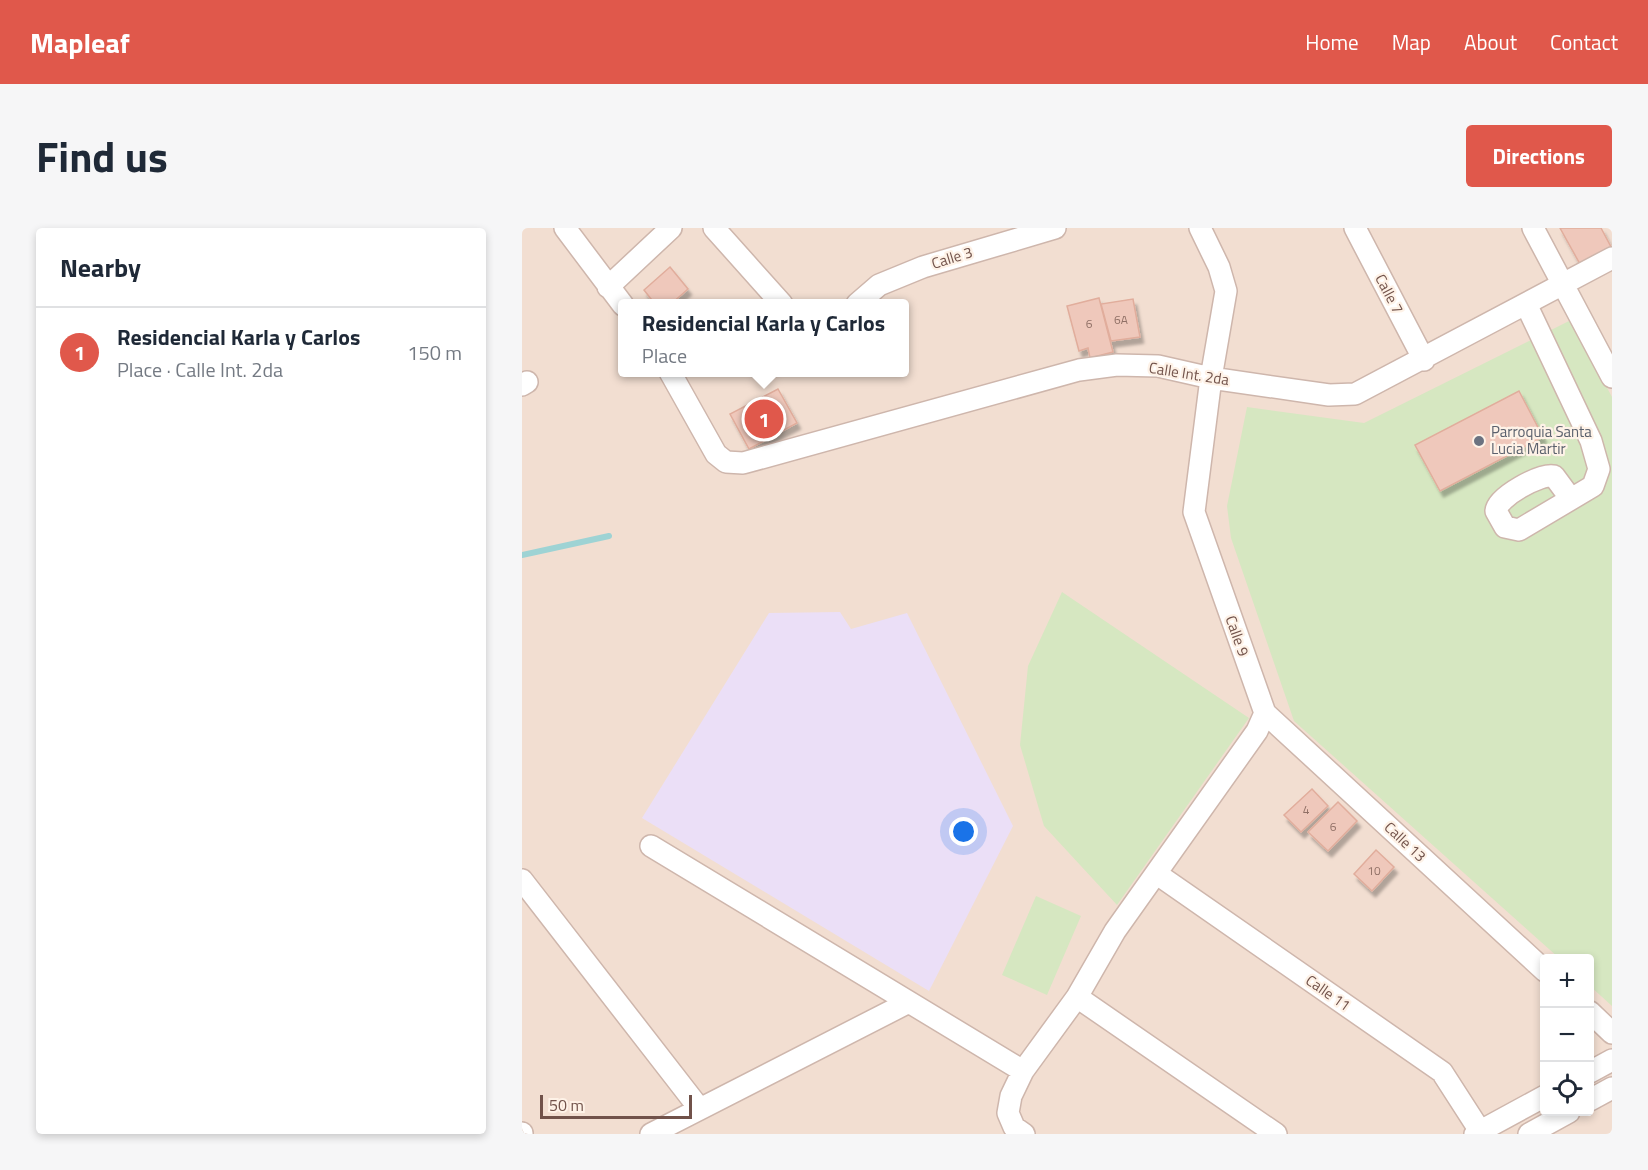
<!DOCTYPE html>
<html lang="en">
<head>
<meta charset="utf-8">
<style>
  body { margin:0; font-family:"Titillium Web",sans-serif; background:#f6f6f7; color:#1f2937 }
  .controls { position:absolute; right:18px; bottom:18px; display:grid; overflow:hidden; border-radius:6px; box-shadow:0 3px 9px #0003 }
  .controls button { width:54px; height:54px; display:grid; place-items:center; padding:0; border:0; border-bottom:2px solid #e0e1e3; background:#fff; color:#1f2937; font:30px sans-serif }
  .scale { position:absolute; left:18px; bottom:15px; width:152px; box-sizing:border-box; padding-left:6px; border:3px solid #71524a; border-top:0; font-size:16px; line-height:21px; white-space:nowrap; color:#71524a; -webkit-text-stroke:4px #fef2e7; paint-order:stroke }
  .you { position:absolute; left:442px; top:604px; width:21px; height:21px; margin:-15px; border:4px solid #fff; border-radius:50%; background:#1a73e8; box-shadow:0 0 0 9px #1a73e833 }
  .badge { display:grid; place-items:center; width:39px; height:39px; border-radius:50%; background:#e0584b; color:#fff; font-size:20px; font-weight:700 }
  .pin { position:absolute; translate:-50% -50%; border:3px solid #fff; box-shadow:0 2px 6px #0006 }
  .popup { position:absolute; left:96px; top:71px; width:291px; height:78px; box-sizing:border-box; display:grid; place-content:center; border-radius:6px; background:#fff; filter:drop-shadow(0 2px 4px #0005); font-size:20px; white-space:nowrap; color:#747a83 }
  .popup b { font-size:22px; color:#1f2937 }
  .popup::after { content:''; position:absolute; left:50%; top:100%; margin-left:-12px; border:12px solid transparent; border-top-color:#fff }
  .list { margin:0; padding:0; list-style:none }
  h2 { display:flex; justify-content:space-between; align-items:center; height:78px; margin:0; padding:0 24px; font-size:26px }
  h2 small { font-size:20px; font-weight:400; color:#747a83 }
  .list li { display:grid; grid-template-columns:39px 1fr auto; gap:18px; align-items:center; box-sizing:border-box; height:90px; padding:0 24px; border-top:2px solid #e0e1e3 }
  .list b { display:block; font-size:22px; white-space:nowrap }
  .list p { margin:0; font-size:20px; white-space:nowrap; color:#747a83 }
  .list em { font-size:20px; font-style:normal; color:#747a83 }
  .icon { flex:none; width:33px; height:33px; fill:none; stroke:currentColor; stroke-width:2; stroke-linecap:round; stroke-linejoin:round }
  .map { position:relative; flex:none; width:1090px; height:906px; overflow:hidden; border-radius:6px }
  header { display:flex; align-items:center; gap:36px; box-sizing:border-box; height:84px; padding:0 30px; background:#e0584b; color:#fff }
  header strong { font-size:28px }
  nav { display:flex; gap:33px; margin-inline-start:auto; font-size:21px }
  .intro { display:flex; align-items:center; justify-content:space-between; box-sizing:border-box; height:144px; padding:0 36px }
  h1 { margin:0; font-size:42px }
  .button { padding:15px 27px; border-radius:6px; background:#e0584b; color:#fff; font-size:21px; font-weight:700 }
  main { display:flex; gap:36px; padding:0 36px }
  aside { flex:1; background:#fff; border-radius:6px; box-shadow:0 3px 9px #0003 }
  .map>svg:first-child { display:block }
</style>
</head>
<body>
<header>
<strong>Mapleaf</strong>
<nav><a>Home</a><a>Map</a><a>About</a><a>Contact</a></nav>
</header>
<div class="intro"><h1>Find us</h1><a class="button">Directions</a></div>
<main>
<aside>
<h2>Nearby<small></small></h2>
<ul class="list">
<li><span class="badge">1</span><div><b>Residencial Karla y Carlos</b><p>Place · Calle Int. 2da</p></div><em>150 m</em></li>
</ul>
</aside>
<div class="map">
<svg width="1090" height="906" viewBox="0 0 1090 906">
  <defs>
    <filter id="shadow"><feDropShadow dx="3.5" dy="6" stdDeviation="1.5" flood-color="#0004"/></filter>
  </defs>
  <rect width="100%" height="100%" fill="#fbeee2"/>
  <path fill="#f2ded1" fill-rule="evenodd" d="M 0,0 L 1090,0 L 1090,906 L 0,906 ZM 101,76 L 383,76 L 383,144 L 101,144 ZM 1023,730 L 1068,730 L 1068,884 L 1023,884 Z"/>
  <path fill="#ebdff7" d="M 318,384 L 329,401 L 385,385 L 491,598 L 407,763 L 120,590 L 247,385 Z"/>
  <path fill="#d6e7c1" d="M 1049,92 L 1090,169 L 1090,778 L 1068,758 L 1068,730 L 1037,730 L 772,493 L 709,310 L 705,278 L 725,179 L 842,195 Z
    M 540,364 L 727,490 L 595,677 L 522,598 L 498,517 L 506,438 Z
    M 514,668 L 559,688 L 525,767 L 480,747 Z"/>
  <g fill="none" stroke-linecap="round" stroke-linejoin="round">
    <path stroke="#9ed3d4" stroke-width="6" d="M 0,327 L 87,308"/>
  </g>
  <path fill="#efc8bb" stroke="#e1ad9c" stroke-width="1.5" filter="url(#shadow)" d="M 1038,0 L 1079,0 L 1089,19 L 1058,36 Z
    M 148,39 L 166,61 L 149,76 L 133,76 L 122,62 Z
    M 577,70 L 591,124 L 568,130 L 566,120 L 557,123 L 545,78 Z
    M 611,71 L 618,109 L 589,113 L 579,76 Z
    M 256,161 L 275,195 L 227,221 L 208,186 Z
    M 997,163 L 1021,209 L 918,263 L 893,217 Z
    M 790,561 L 806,578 L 779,604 L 762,587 Z
    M 816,574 L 835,593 L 806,623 L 786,604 Z
    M 854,622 L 872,639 L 850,663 L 832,646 Z"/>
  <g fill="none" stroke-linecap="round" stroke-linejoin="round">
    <g stroke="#ceb6ac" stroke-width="24">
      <path id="minor" d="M 43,0 L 101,77
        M 192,0 L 260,76
        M 833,0 L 902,132
        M 1011,0 L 1090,149
        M 86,59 L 149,0
        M 335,76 L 357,57 L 401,39 L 533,0
        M 1004,76 L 1069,213 L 1077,241 L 1071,258 L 997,302 L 983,299 L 974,283 C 975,269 1019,245 1032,248 L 1049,271
        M 148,144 L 194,226 L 204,234 L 221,235 L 557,142 L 595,137 L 636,138 L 689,150 L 807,167 L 833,166 L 1090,30
        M 0,157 L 5,154
        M 743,485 L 1023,743
        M 129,618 L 501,843
        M 635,646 L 920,844 L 958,903
        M 0,652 L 177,880
        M 555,769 L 754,906
        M 1068,784 L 1090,805
        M 1068,844 L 1090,832
        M 1068,872 L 1090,860
        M 0,905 L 0,906
        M 129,906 L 387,774
        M 502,906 L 492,899 L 486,885 L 489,868 L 501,843 L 555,769 L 593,703 L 735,503 L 743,485 L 672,284 L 689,150 L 704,63 L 697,39 L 678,0
        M 953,906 L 1023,868
        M 1007,906 L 1047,884"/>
    </g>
    <use href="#minor" stroke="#fff" stroke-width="21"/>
  </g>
  <circle fill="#6b7280" stroke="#fef2e7" stroke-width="2" cx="957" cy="213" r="6"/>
  <g text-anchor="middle" stroke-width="4.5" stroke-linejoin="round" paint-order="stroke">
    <g font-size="12" fill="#907066">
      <text x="599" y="96">6A</text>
      <text x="567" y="100">6</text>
      <text x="784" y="586">4</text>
      <text x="811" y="603">6</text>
      <text x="852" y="647">10</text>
    </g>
    <g font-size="15" fill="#71524a" stroke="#fef2e7">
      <text transform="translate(430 30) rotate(-17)" y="5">Calle 3</text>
      <text transform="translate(867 66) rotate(62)" y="5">Calle 7</text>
      <text transform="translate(667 146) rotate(9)" y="5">Calle Int. 2da</text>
      <text transform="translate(715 408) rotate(70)" y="5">Calle 9</text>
      <text transform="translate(883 614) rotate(43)" y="5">Calle 13</text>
      <text transform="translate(806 765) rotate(35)" y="5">Calle 11</text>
    </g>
    <g font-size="15" fill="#5b616d" stroke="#fef2e7" text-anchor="start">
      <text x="969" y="209">Parroquia Santa<tspan x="969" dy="17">Lucia Martir</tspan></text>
    </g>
  </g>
</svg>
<div class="controls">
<button>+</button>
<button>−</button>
<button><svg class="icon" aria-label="locate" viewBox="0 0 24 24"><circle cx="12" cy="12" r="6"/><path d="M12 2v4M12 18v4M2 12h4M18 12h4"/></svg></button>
</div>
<div class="scale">50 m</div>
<div class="you"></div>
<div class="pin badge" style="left:242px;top:191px">1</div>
<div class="popup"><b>Residencial Karla y Carlos</b>Place</div>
</div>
</main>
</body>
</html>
